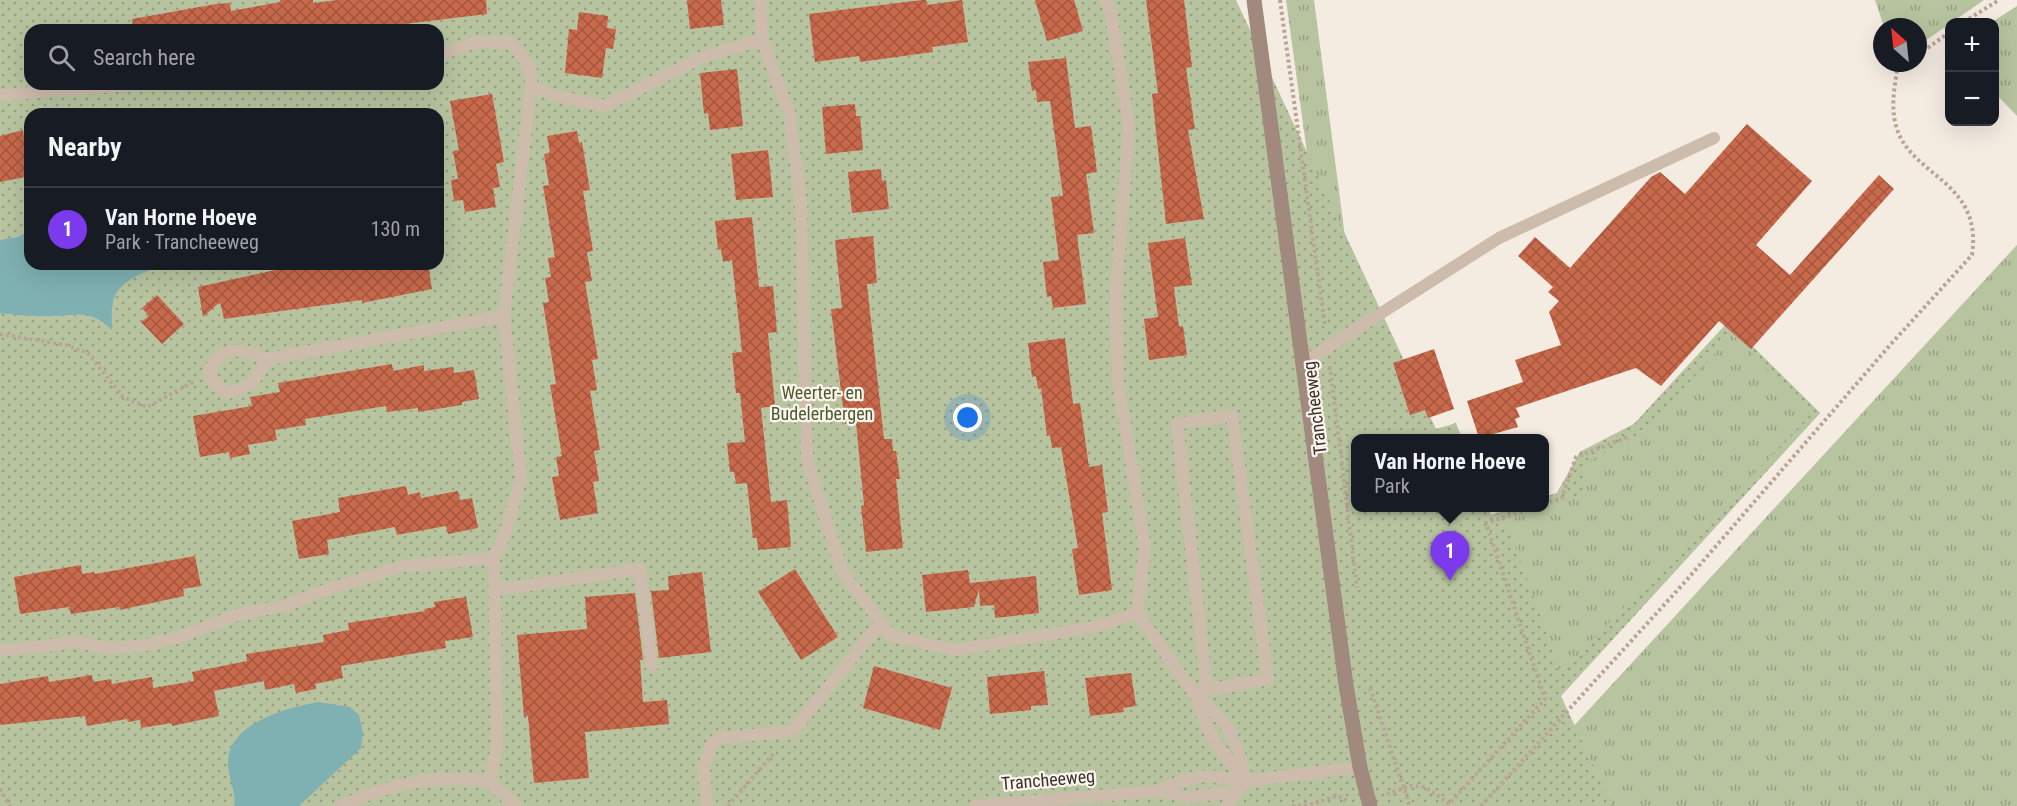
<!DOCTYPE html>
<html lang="en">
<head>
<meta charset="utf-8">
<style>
  body { margin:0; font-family:"Roboto Condensed",sans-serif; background:#242831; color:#f1f3f6 }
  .controls { position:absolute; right:18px; top:18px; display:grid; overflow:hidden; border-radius:12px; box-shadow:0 6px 24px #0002 }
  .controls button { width:54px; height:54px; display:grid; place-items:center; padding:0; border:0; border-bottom:2px solid #363941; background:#171b24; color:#f1f3f6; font:30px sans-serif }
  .compass { position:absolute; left:1873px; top:18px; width:54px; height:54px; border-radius:50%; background:#171b24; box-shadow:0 6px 24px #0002; rotate:333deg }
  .you { position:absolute; left:968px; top:418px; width:21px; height:21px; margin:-15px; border:4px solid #fff; border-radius:50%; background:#1a73e8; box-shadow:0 0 0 9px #1a73e833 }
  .badge { display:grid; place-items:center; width:39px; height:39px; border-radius:50%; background:#7c3aed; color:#fff; font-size:20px; font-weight:700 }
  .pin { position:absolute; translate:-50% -50px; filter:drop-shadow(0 2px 3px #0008) }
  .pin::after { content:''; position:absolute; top:32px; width:21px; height:18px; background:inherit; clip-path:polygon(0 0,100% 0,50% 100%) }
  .popup { position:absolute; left:1351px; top:434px; width:198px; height:78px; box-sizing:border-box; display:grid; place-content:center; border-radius:12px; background:#171b24; filter:drop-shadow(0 2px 4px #0005); font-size:20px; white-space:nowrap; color:#9ea1a6 }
  .popup b { font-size:22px; color:#f1f3f6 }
  .popup::after { content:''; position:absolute; left:50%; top:100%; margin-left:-12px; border:12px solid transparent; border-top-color:#171b24 }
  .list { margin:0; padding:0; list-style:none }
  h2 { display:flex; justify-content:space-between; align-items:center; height:78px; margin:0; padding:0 24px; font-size:26px }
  h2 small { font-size:20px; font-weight:400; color:#9ea1a6 }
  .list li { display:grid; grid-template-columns:39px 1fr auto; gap:18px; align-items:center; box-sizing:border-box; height:84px; padding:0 24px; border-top:2px solid #363941 }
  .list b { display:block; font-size:22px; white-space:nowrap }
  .list p { margin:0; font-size:20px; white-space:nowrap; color:#9ea1a6 }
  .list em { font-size:20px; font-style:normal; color:#9ea1a6 }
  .icon { flex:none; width:33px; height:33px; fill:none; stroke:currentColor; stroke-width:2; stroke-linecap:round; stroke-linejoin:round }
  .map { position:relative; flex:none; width:2017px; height:806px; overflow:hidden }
  .search { position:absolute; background:#171b24; box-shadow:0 6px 24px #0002; left:24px; top:24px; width:420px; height:66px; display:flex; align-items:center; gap:15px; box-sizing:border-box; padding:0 21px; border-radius:18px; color:#9ea1a6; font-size:22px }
  .panel { position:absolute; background:#171b24; box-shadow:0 6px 24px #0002; left:24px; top:108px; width:420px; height:162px; border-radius:18px }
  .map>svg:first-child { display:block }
</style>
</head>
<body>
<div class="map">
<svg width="2017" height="806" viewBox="0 0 2017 806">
  <defs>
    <pattern id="grass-tufts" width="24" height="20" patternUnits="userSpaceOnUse" patternTransform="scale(1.5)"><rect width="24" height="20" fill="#b8c4a0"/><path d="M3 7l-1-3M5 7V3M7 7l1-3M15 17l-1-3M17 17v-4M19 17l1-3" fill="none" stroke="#97a083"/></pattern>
    <pattern id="park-dots" width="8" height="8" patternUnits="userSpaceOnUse" patternTransform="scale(1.5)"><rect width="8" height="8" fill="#b8c4a0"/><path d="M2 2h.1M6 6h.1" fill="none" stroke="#97a083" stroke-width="1.8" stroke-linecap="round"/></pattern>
    <pattern id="building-cross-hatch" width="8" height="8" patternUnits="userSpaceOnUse" patternTransform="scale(1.5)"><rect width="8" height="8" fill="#c8694b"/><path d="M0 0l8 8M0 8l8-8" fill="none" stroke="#a4573f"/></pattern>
  </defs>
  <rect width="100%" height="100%" fill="#f4ebe1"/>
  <path fill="url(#grass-tufts)" d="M 1286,0 L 1314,0 L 1348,260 L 1323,269 Z
    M 1875,0 L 1984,0 L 1925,41 L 1918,38 L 1918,27 L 1884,27 Z
    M 2017,6 L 2017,116 L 1995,93 L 1994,22 L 1992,22 Z
    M 2017,245 L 2017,806 L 1500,806 L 2004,259 Z
    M 1728,322 L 1820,413 L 1460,806 L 1488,508 L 1491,515 L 1513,508 L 1544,508 L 1545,497 L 1557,493 L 1580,452 L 1634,424 Z"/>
  <path fill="url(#park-dots)" fill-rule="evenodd" d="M 0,0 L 1236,0 L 1436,429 L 1456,423 L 1462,438 L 1356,438 L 1356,508 L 1488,508 L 1491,515 L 1513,508 L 1544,508 L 1506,521 L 1561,673 L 1812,413 L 1732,334 L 1674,399 L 1633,438 L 1585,463 L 1585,494 L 1544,507 L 1545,497 L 1557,493 L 1580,452 L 1634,424 L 1728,322 L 1820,413 L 1561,696 L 1612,806 L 0,806 ZM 30,30 L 438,30 L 438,84 L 30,84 ZM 30,114 L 438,114 L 438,264 L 30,264 Z"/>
  <path fill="#7fb0b2" d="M 30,230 L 30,264 L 177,264 C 157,267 130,274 117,292 C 110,301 112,319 112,330 C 90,309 80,315 52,316 C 35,317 17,315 0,313 L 0,240 L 18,237 Z
    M 318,702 L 350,707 L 359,715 L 363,732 L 361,748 L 299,806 L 234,806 C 237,793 228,778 228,764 C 227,723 287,708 318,702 Z"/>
  <path fill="url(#building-cross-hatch)" d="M 280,0 L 313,0 L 313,3 L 337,0 L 486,0 L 487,14 L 380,27 L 380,30 L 337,30 L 337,26 L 314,30 L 133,30 L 132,19 L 216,4 L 230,3 L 231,11 L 280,2 Z
    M 687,0 L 721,0 L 724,25 L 690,29 Z
    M 922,0 L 926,0 L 927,5 L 962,0 L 968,42 L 932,47 L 933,52 L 860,62 L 859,56 L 815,62 L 809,14 Z
    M 1035,0 L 1074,0 L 1083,31 L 1047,41 Z
    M 1146,0 L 1184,0 L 1192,67 L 1186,68 L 1195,129 L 1188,130 L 1204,219 L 1166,224 L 1152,94 L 1158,93 Z
    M 579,12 L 608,16 L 607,28 L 616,29 L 613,49 L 606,48 L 602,78 L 565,73 L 569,29 L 577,30 Z
    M 1066,58 L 1075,128 L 1091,126 L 1097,172 L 1086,174 L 1094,233 L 1077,235 L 1086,304 L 1053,308 L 1051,296 L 1047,297 L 1043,262 L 1059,260 L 1051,197 L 1063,196 L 1050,101 L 1037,102 L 1036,90 L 1032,91 L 1028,62 Z
    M 737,69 L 743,126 L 710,130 L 708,113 L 704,114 L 700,73 Z
    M 492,94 L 504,162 L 496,164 L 500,187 L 493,188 L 496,207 L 465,212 L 463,200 L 454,201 L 451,180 L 458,179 L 453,151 L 459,150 L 450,101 Z
    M 855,104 L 856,116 L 860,116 L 863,150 L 826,154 L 822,107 Z
    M 1747,124 L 1812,181 L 1756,245 L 1790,275 L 1879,175 L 1894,189 L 1751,349 L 1719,321 L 1661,386 L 1636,368 L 1516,408 L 1520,417 L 1515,419 L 1518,427 L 1479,438 L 1467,401 L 1523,382 L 1515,360 L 1561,345 L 1549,312 L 1559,301 L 1548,292 L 1553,287 L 1518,256 L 1535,237 L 1570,268 L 1651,177 L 1660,172 L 1685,194 Z
    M 23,130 L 30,176 L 0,182 L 0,136 Z
    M 577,131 L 579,143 L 582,142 L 590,190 L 583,191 L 593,251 L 587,252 L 592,281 L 585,282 L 598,359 L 592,360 L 597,390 L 590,391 L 600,450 L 594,451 L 599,481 L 593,482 L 598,513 L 560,520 L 552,477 L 559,476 L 556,457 L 562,456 L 550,385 L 556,384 L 543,303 L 549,302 L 545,278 L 551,277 L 548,258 L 555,257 L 543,186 L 549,185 L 544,154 L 550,153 L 547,136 Z
    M 768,150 L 773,197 L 736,200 L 731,154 Z
    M 881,169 L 882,181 L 886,180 L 889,209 L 852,213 L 848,172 Z
    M 752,217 L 759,287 L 773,286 L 777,332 L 768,333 L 775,406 L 761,408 L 771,502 L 787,500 L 791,547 L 758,550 L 757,538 L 753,538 L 747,483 L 736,484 L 734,472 L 730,472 L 727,443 L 745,442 L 740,393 L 736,393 L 732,353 L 742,352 L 732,260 L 723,262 L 721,249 L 718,250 L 715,221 Z
    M 873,236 L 877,283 L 867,284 L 884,439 L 892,439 L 893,451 L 896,451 L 900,479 L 896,479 L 903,548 L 866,552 L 861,506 L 864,505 L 856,423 L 845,424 L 831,309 L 842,308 L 835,240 Z
    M 1185,238 L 1192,285 L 1174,287 L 1179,327 L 1183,326 L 1187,355 L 1149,360 L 1144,319 L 1158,317 L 1148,243 Z
    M 288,264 L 428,264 L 432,289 L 362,303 L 362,300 L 224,319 L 220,302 L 203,317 L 198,287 L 289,267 Z
    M 157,295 L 184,324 L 162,344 L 141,322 L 149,316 L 142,308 Z
    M 1065,338 L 1073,404 L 1080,403 L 1089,467 L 1102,465 L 1108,512 L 1102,513 L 1112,590 L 1079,595 L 1072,549 L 1078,548 L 1061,447 L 1052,448 L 1050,435 L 1047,436 L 1041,388 L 1038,389 L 1036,376 L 1032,377 L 1028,343 Z
    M 1434,349 L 1454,409 L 1428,418 L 1425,410 L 1410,415 L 1393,363 Z
    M 392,364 L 393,371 L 424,365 L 424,371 L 453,367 L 454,373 L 474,370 L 479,399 L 462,402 L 462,405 L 418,412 L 418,408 L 387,412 L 386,406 L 305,419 L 306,425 L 275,430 L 277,440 L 248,445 L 250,454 L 230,458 L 229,452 L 200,457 L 193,416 L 252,406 L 250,397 L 280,392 L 278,383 Z
    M 406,486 L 408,495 L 420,492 L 421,498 L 458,491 L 460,500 L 472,498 L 478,528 L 448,534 L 446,526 L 397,535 L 395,527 L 327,540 L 329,554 L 299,559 L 292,521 L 340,512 L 338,498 Z
    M 195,556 L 201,586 L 183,589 L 184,596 L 120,610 L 119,607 L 71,614 L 69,607 L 20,614 L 14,577 L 81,565 L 82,574 L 94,572 L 95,574 Z
    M 795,569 L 838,637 L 801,660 L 758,592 Z
    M 968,570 L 970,583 L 1036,576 L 1039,613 L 995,618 L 994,605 L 980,606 L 979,589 L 974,607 L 926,612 L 922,575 Z
    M 702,572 L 711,652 L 659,658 L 651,591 L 669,590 L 668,576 Z
    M 635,593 L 643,660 L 640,660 L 643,702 L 667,700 L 669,724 L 585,732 L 589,778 L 534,783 L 528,716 L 524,717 L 517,635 L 587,629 L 585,597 Z
    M 466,597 L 473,637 L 445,641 L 446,648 L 341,666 L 343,678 L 315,684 L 316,689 L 296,693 L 294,684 L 265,690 L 264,681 L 214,691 L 219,716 L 172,726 L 172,723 L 141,728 L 140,720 L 128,722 L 127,719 L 87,726 L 85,716 L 0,725 L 0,684 L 48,676 L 49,682 L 92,675 L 93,682 L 111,679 L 112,684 L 152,677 L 153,688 L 194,681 L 192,672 L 247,661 L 246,654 L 324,642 L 323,635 L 349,630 L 348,623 L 425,611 L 424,609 L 435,607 L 434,602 Z
    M 874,666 L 952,688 L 940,730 L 863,708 Z
    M 1044,671 L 1048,705 L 1031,706 L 1031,710 L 990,714 L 987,677 Z
    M 1131,673 L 1136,706 L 1123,708 L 1124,712 L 1090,716 L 1085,678 Z"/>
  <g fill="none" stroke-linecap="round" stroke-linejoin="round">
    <path stroke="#b9a596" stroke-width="4" stroke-dasharray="3 3" stroke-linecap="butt" d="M 1280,0 L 1325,326
      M 1964,22 L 1999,0
      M 1918,55 L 1950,32
      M 0,334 L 66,345 L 88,353 L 123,397 L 147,407 L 195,381
      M 1330,366 L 1357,588
      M 1544,504 L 1562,498 L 1576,457 L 1628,437
      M 1370,688 L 1410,806
      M 0,789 L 10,806
      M 1387,794 L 1411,786 L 1425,787 L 1452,806
      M 1451,802 L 1545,699 L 1486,523 L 1533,508
      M 728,806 L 775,752
      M 1292,806 L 1313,804 L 1333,797 L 1342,797 L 1348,803
      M 1481,806 L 1684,583 L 1891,344 L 1972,255 C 1983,180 1910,177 1896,126 C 1891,107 1894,90 1897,71 L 1907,63"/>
    <path stroke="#cdbbac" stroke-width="12" d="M 761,0 L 762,40 L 789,112 L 801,203 L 807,460 L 842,571 L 891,636 L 955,650 L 1099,626 L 1137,613
      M 1105,0 L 1111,13 L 1129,126 L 1116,290 L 1118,382 L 1145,548 L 1137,613 L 1196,696 L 1207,690 L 1268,679 L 1232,415 L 1177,424 L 1207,690
      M 438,55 L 477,42 L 512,43 L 531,70 L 531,86 L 556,96 L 605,106 L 705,56 L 762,40
      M 0,95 L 141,84
      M 267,359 L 251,385 L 228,393 L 214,384 L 209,371 C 223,344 242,348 267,359 L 504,316 L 531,86
      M 1303,363 L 1499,238 L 1714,138
      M 494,558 L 506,531 L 521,478 L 504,316
      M 495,590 L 640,569 L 652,666
      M 0,651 L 77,642 L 108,648 L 146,645 L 177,638 L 239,614 L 288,605 L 316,593 L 404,566 L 494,558 L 497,747 L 489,782 L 516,806
      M 1196,696 C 1232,725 1235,738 1247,781 C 1220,751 1207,736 1196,696 Z
      M 1159,791 C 1194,773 1208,774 1247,781
      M 341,806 C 389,784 437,773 489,782
      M 707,806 L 704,766 L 712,742 L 721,738 L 793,731 L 881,622
      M 976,806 L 1159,791 L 1186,797 L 1236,792
      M 1227,806 L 1236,792 L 1247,781 L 1360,767"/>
    <path stroke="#a18a7d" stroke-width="15" d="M 1254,0 L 1346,685 L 1360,767 L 1370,806"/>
  </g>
  <g text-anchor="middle" stroke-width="4.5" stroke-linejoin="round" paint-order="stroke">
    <g font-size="18" fill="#4a5a2e" stroke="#fbf5ee">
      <text x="822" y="399">Weerter- en<tspan x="822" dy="21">Budelerbergen</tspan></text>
    </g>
    <g font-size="18" fill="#3b302b" stroke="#fbf5ee">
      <text transform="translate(1315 408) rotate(-97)" y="6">Trancheeweg</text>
      <text transform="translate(1048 780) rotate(-5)" y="6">Trancheeweg</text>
    </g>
  </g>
</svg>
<div class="controls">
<button>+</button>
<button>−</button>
</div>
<svg class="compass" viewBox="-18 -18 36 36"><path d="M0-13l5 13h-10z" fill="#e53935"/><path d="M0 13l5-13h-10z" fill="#9ea1a6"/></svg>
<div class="you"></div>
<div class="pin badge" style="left:1450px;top:581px">1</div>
<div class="popup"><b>Van Horne Hoeve</b>Park</div>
<div class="search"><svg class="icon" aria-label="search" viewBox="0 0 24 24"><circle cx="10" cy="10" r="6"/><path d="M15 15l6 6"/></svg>Search here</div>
<section class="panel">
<h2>Nearby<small></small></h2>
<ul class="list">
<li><span class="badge">1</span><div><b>Van Horne Hoeve</b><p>Park · Trancheeweg</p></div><em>130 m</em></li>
</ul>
</section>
</div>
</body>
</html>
